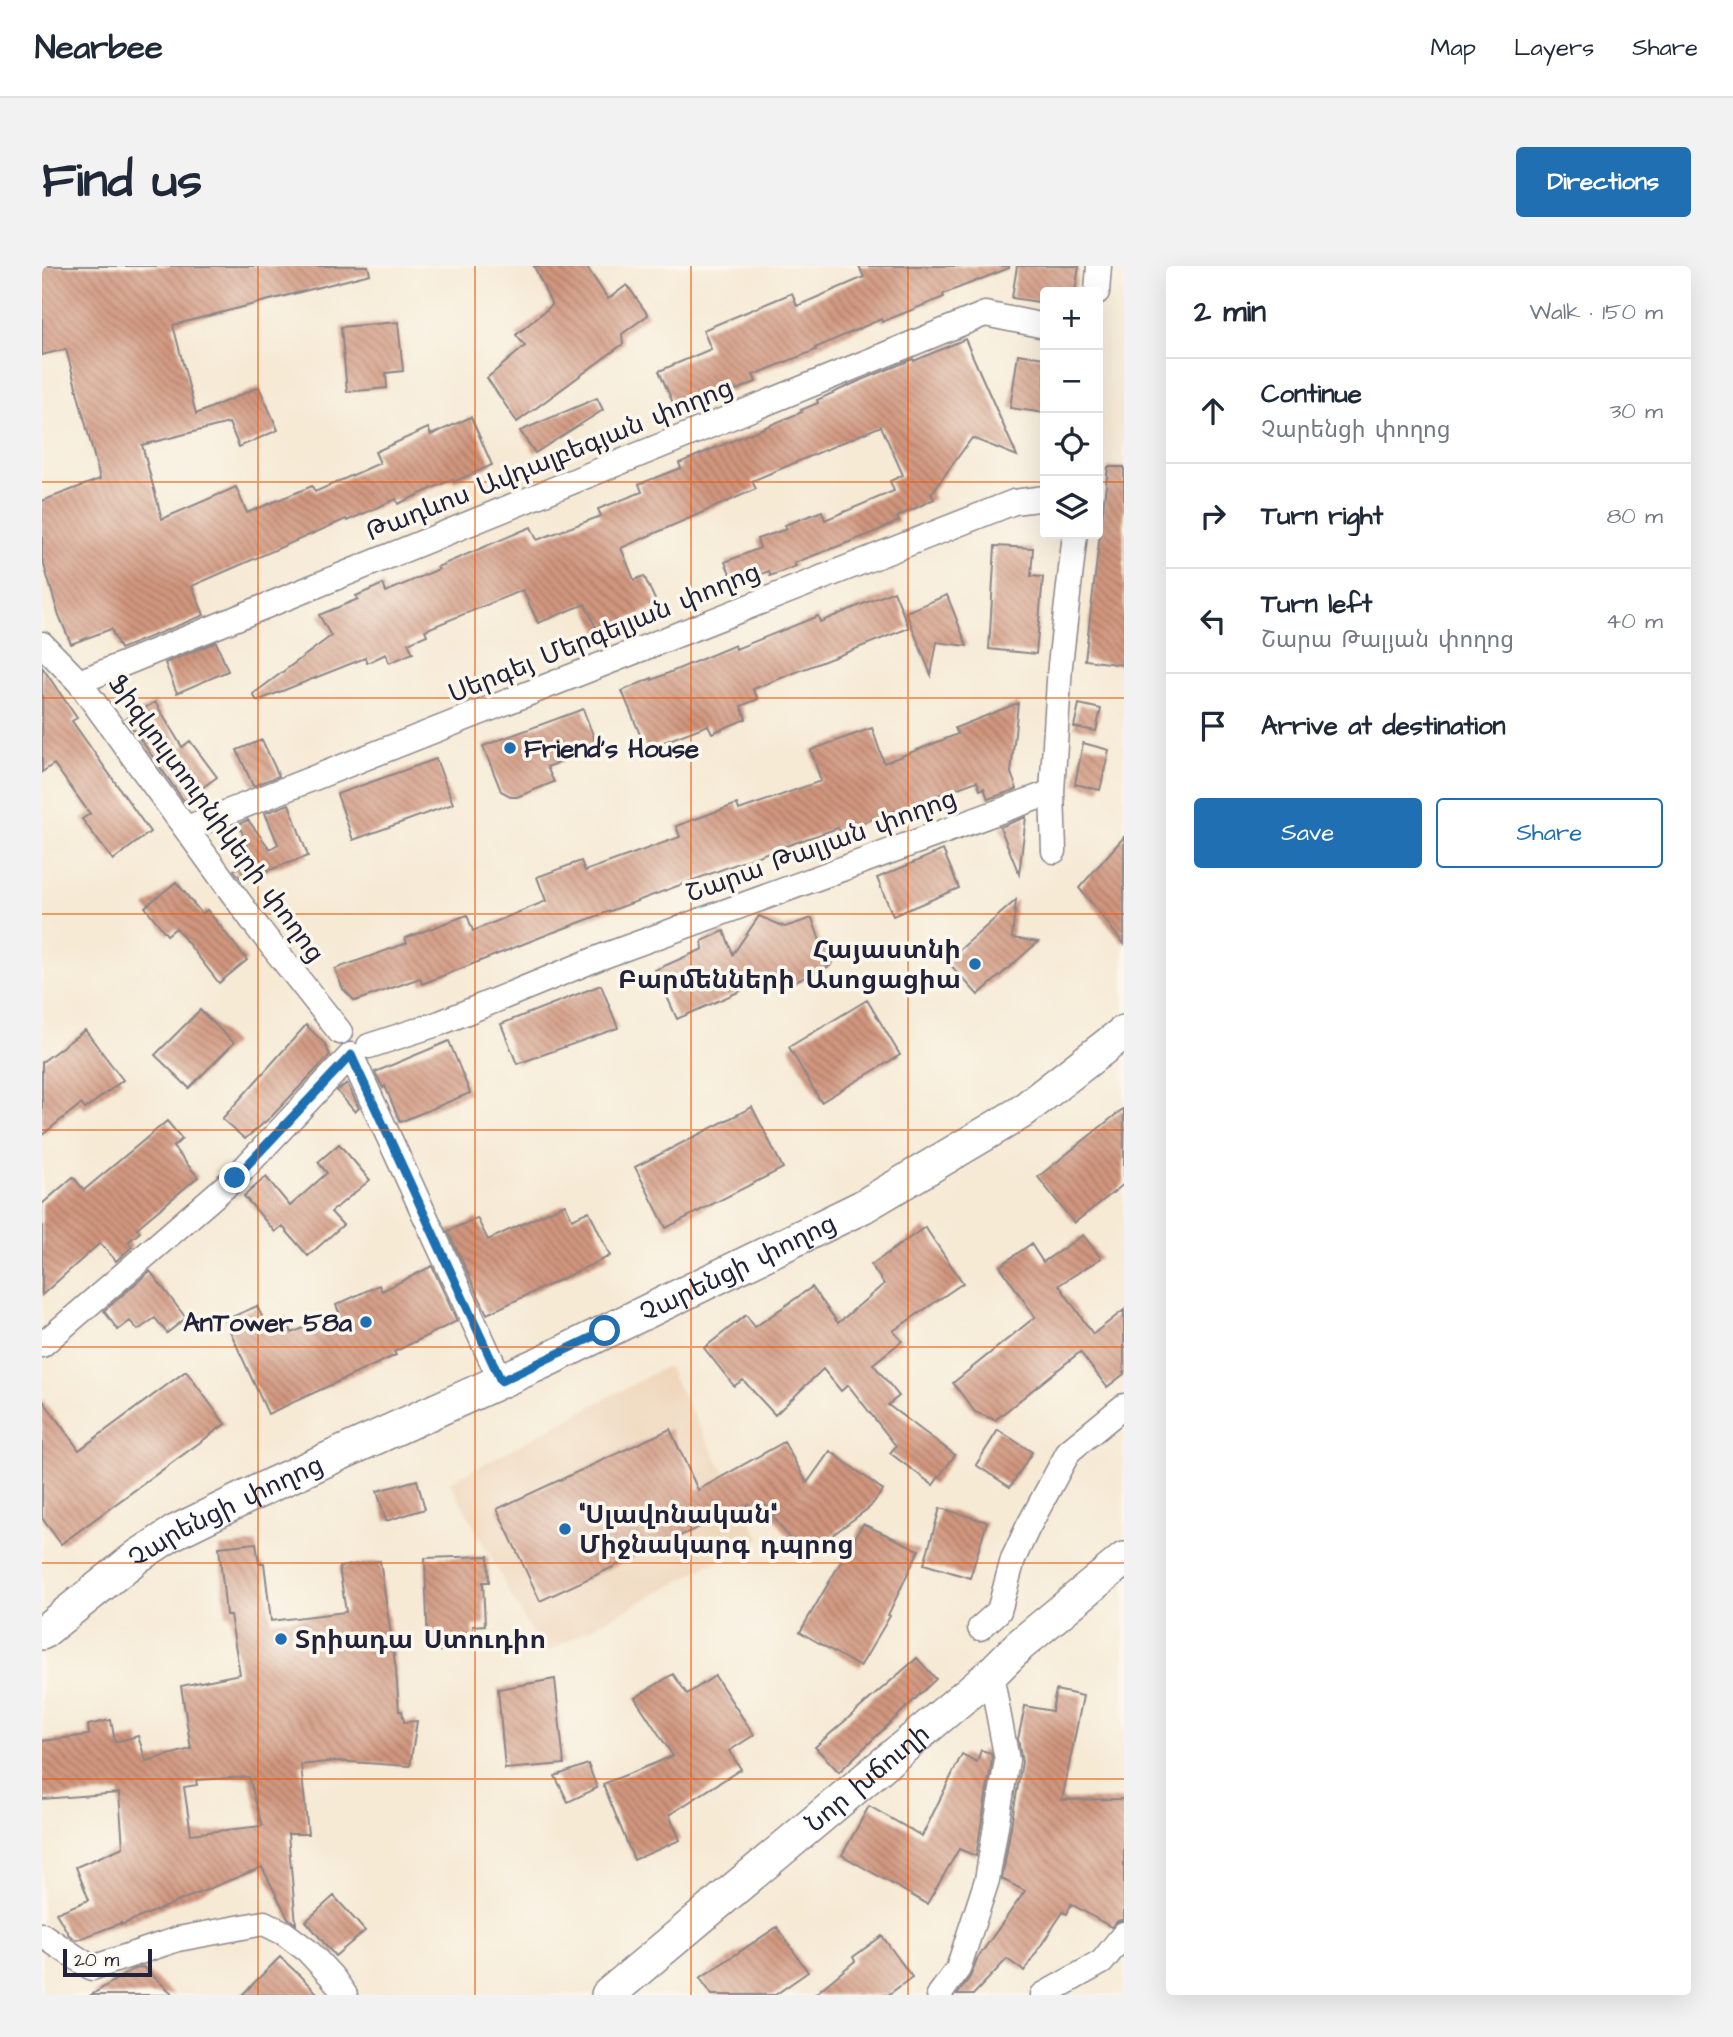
<!DOCTYPE html>
<html lang="en">
<head>
<meta charset="utf-8">
<style>
  body { margin:0; font-family:"Architects Daughter","Noto Sans Armenian",sans-serif; background:#f2f2f3; color:#1f2937 }
  .controls { position:absolute; right:21px; top:21px; display:grid; overflow:hidden; border-radius:7px; box-shadow:0 7px 28px #0002 }
  .controls button { width:63px; height:63px; display:grid; place-items:center; padding:0; border:0; border-bottom:2px solid #e0e1e3; background:#fff; color:#1f2937; font:35px sans-serif }
  .scale { position:absolute; left:21px; bottom:18px; width:89px; box-sizing:border-box; padding-left:7px; border:4px solid #22223b; border-top:0; font-size:19px; line-height:24px; white-space:nowrap; color:#22223b; -webkit-text-stroke:5px #fbf7ec; paint-order:stroke }
  .stop { position:absolute; width:21px; height:21px; margin:-16px; border:5px solid #1f6fb2; border-radius:50%; background:#fff }
  .stop.end { background:#1f6fb2; border-color:#fff; box-shadow:0 2px 7px #0008 }
  .list { margin:0; padding:0; list-style:none }
  h2 { display:flex; justify-content:space-between; align-items:center; height:91px; margin:0; padding:0 28px; font-size:30px }
  h2 small { font-size:23px; font-weight:400; color:#747a83 }
  .list li { display:grid; grid-template-columns:46px 1fr auto; gap:21px; align-items:center; box-sizing:border-box; height:105px; padding:0 28px; border-top:2px solid #e0e1e3 }
  .list b { display:block; font-size:26px; white-space:nowrap }
  .list p { margin:0; font-size:23px; white-space:nowrap; color:#747a83 }
  .list em { font-size:23px; font-style:normal; color:#747a83 }
  .actions { display:flex; gap:14px; padding:21px 28px }
  .actions a { flex:1; padding:16px 0; border:2px solid #1f6fb2; border-radius:7px; text-align:center; font-size:24px; color:#1f6fb2 }
  .actions .main { background:#1f6fb2; color:#fff }
  .icon { flex:none; width:38px; height:38px; fill:none; stroke:currentColor; stroke-width:2; stroke-linecap:round; stroke-linejoin:round }
  .map { position:relative; flex:none; width:1082px; height:1729px; overflow:hidden; border-radius:7px }
  header { display:flex; align-items:center; gap:42px; box-sizing:border-box; height:98px; padding:0 35px; background:#fff; border-bottom:2px solid #e0e1e3 }
  header strong { font-size:33px }
  nav { display:flex; gap:38px; margin-inline-start:auto; font-size:24px }
  .intro { display:flex; align-items:center; justify-content:space-between; box-sizing:border-box; height:168px; padding:0 42px }
  h1 { margin:0; font-size:49px }
  .button { padding:18px 32px; border-radius:7px; background:#1f6fb2; color:#fff; font-size:24px; font-weight:700 }
  main { display:flex; gap:42px; padding:0 42px }
  aside { flex:1; background:#fff; border-radius:7px; box-shadow:0 7px 28px #0002 }
  .map>svg:first-child { display:block }
</style>
</head>
<body>
<header>
<strong>Nearbee</strong>
<nav><a>Map</a><a>Layers</a><a>Share</a></nav>
</header>
<div class="intro"><h1>Find us</h1><a class="button">Directions</a></div>
<main>
<div class="map">
<svg width="1082" height="1729" viewBox="0 0 1082 1729">
  <defs>
    <pattern id="building-back-hatch" width="6" height="6" patternUnits="userSpaceOnUse" patternTransform="scale(1.75)"><rect width="6" height="6" fill="#d1967e"/><path d="M-1 5l2 2M0 0l6 6M5-1l2 2" fill="none" stroke="#a97a68"/></pattern>
  </defs>
  <rect width="100%" height="100%" fill="#fbf7ec"/>
  <filter id="ink" filterUnits="userSpaceOnUse"><feTurbulence type="fractalNoise" baseFrequency=".0143" numOctaves="2"/><feDisplacementMap in="SourceGraphic" scale="14" xChannelSelector="R" yChannelSelector="G"/><feConvolveMatrix kernelMatrix="1 2 1 2 8 2 1 2 1" color-interpolation-filters="sRGB"/></filter>
  <filter id="wash" filterUnits="userSpaceOnUse"><feTurbulence type="fractalNoise" baseFrequency=".00686" numOctaves="4" result="noise"/><feDisplacementMap in="SourceGraphic" scale="28" xChannelSelector="R" yChannelSelector="G"/><feGaussianBlur stdDeviation="1.57" result="paint"/><feColorMatrix in="noise" values="0 0 0 0 0 0 0 0 0 0 0 0 0 0 0 0 0 1.4 0 .05"/><feComposite in="paint" operator="in"/></filter>
  <g filter="url(#wash)">
    <rect width="100%" height="100%" fill="#f6ead5"/>
    <path fill="#efd6bb" d="M 625,1100 L 718,1272 L 501,1388 L 408,1216 Z"/>
    <g id="blocks">
      <path fill="url(#building-back-hatch)" fill-rule="evenodd" d="M 0,0 L 326,0 L 328,8 L 131,59 L 154,148 L 217,121 L 236,164 L 197,181 L 187,157 L 100,179 L 120,253 L 194,221 L 205,247 L 270,220 L 273,226 L 338,197 L 333,186 L 386,162 L 389,169 L 429,151 L 450,199 L 412,216 L 411,213 L 356,238 L 354,233 L 305,255 L 304,253 L 150,320 L 162,349 L 78,383 L 69,363 L 29,378 L 16,347 L 0,292 L 0,235 L 58,213 L 24,83 L 0,89 Z
        M 492,0 L 544,0 L 566,33 L 585,19 L 606,49 L 580,68 L 581,78 L 475,156 L 445,112 L 483,80 L 474,69 L 510,39 Z
        M 817,0 L 967,0 L 967,2 L 901,28 L 902,31 L 840,56 L 839,53 L 773,82 L 774,84 L 711,109 L 714,116 L 687,127 L 685,122 L 634,144 L 617,105 L 669,83 L 661,64 L 750,27 L 755,40 L 822,11 Z
        M 975,0 L 1037,0 L 1033,26 L 1003,26 L 1003,37 L 970,32 Z
        M 356,56 L 361,105 L 344,107 L 345,122 L 305,126 L 299,61 Z
        M 923,73 L 975,190 L 930,172 L 889,228 L 892,233 L 855,251 L 857,255 L 823,270 L 752,297 L 754,300 L 728,310 L 727,305 L 693,319 L 683,296 L 718,282 L 715,273 L 745,263 L 743,259 L 780,245 L 783,254 L 852,225 L 848,215 L 861,209 L 839,160 L 710,215 L 714,223 L 579,282 L 592,314 L 602,310 L 616,340 L 577,357 L 578,360 L 557,369 L 543,338 L 496,357 L 481,324 L 383,364 L 385,369 L 366,377 L 371,387 L 347,397 L 344,388 L 325,397 L 323,392 L 215,435 L 211,428 L 289,370 L 277,349 L 316,333 L 314,330 L 341,318 L 344,326 L 397,303 L 395,301 L 489,261 L 495,274 L 559,250 L 556,243 L 600,226 L 597,218 L 639,202 L 637,197 L 760,146 L 759,144 L 776,137 L 775,134 L 815,116 L 871,93 L 872,95 Z
        M 976,88 L 1003,92 L 1003,147 L 968,142 Z
        M 555,132 L 561,144 L 493,187 L 478,165 Z
        M 1066,201 L 1082,201 L 1082,399 L 1043,394 Z
        M 953,280 L 991,282 L 989,310 L 1001,311 L 994,388 L 947,383 Z
        M 852,325 L 867,362 L 711,423 L 716,433 L 699,440 L 704,453 L 670,467 L 666,459 L 604,483 L 580,425 L 610,412 L 610,414 L 693,379 L 694,383 L 776,350 L 778,356 Z
        M 905,329 L 925,380 L 895,376 L 889,409 L 864,346 Z
        M 174,376 L 186,405 L 135,427 L 123,397 Z
        M 0,401 L 35,452 L 30,455 L 108,566 L 71,594 L 40,553 L 48,548 L 12,498 L 0,506 Z
        M 113,436 L 140,481 L 148,475 L 175,511 L 142,535 L 84,453 Z
        M 976,437 L 969,507 L 975,523 L 946,533 L 942,522 L 938,524 L 935,515 L 798,565 L 796,562 L 732,584 L 504,669 L 380,718 L 378,712 L 313,735 L 301,723 L 293,703 L 365,677 L 363,672 L 425,649 L 431,665 L 504,635 L 495,611 L 539,595 L 543,605 L 638,571 L 634,560 L 695,538 L 697,544 L 779,515 L 769,484 L 830,462 L 842,497 L 916,468 L 913,462 Z
        M 1037,438 L 1059,443 L 1054,465 L 1032,461 Z
        M 541,443 L 556,482 L 505,501 L 512,516 L 475,531 L 470,531 L 459,525 L 441,480 Z
        M 220,474 L 237,510 L 211,520 L 195,484 Z
        M 1041,477 L 1067,484 L 1058,524 L 1033,518 Z
        M 394,493 L 411,538 L 311,574 L 295,528 Z
        M 247,538 L 266,590 L 200,614 L 192,604 L 210,594 L 197,558 L 206,554 L 228,583 L 236,578 L 223,547 Z
        M 984,551 L 977,608 L 958,561 Z
        M 1082,571 L 1082,678 L 1037,622 Z
        M 901,584 L 917,622 L 851,650 L 835,612 Z
        M 134,616 L 160,648 L 165,644 L 205,694 L 177,717 L 134,662 L 125,669 L 103,641 Z
        M 974,634 L 970,672 L 996,676 L 936,729 L 905,695 Z
        M 717,650 L 743,661 L 770,652 L 778,675 L 789,679 L 793,688 L 788,700 L 743,720 L 699,720 L 701,724 L 635,753 L 613,704 L 661,683 L 660,675 L 682,665 L 691,688 Z
        M 559,719 L 576,762 L 475,798 L 459,758 Z
        M 825,734 L 858,789 L 779,836 L 747,781 Z
        M 158,744 L 192,777 L 147,822 L 113,789 Z
        M 264,759 L 283,778 L 288,789 L 230,850 L 203,873 L 180,853 Z
        M 43,764 L 81,814 L 43,843 L 39,838 L 0,869 L 0,796 Z
        M 407,775 L 428,827 L 358,856 L 343,820 L 341,822 L 333,806 Z
        M 305,817 L 317,842 L 313,846 L 295,825 Z
        M 710,841 L 741,902 L 624,962 L 593,901 Z
        M 1082,842 L 1082,918 L 1032,957 L 996,911 Z
        M 125,855 L 140,873 L 131,881 L 156,911 L 95,962 L 98,966 L 86,976 L 90,981 L 74,995 L 58,977 L 0,1029 L 0,938 L 31,911 L 42,924 Z
        M 297,878 L 328,914 L 289,946 L 301,959 L 266,990 L 240,960 L 233,966 L 202,930 L 224,911 L 248,940 L 285,907 L 276,896 Z
        M 523,938 L 530,953 L 547,945 L 568,990 L 445,1048 L 406,965 L 435,952 L 446,974 Z
        M 883,961 L 921,1017 L 851,1065 L 860,1075 L 831,1098 L 857,1130 L 846,1139 L 913,1189 L 891,1219 L 848,1187 L 854,1180 L 806,1119 L 799,1125 L 781,1103 L 733,1149 L 701,1114 L 692,1120 L 662,1082 L 704,1049 L 713,1061 L 770,1021 L 796,1057 L 842,1018 L 829,999 Z
        M 1041,969 L 1059,992 L 1017,1019 L 1051,1068 L 1082,1044 L 1082,1108 L 1065,1121 L 1038,1086 L 953,1154 L 933,1146 L 911,1117 L 993,1051 L 958,1000 L 989,978 L 1001,996 Z
        M 390,1000 L 415,1055 L 352,1086 L 354,1089 L 226,1148 L 183,1054 L 215,1040 L 226,1063 L 245,1054 L 250,1067 L 297,1046 L 294,1039 L 337,1019 L 340,1025 Z
        M 108,1005 L 144,1052 L 125,1067 L 113,1052 L 96,1064 L 88,1055 L 76,1064 L 62,1045 Z
        M 144,1105 L 183,1158 L 19,1278 L 0,1252 L 0,1133 L 37,1184 Z
        M 628,1163 L 656,1224 L 742,1176 L 765,1217 L 788,1185 L 841,1224 L 828,1241 L 761,1291 L 723,1239 L 711,1246 L 707,1238 L 498,1335 L 455,1243 Z
        M 956,1164 L 990,1186 L 968,1221 L 934,1199 Z
        M 375,1214 L 383,1243 L 344,1255 L 335,1225 Z
        M 898,1242 L 945,1256 L 928,1312 L 882,1298 Z
        M 821,1258 L 877,1284 L 846,1349 L 848,1350 L 818,1401 L 758,1366 Z
        M 214,1277 L 217,1297 L 222,1297 L 229,1355 L 304,1346 L 297,1301 L 338,1295 L 354,1404 L 357,1445 L 360,1445 L 362,1456 L 375,1455 L 368,1500 L 293,1495 L 259,1499 L 266,1568 L 246,1568 L 254,1658 L 246,1652 L 220,1601 L 79,1659 L 79,1657 L 35,1674 L 27,1669 L 14,1647 L 47,1634 L 34,1601 L 81,1581 L 77,1527 L 0,1533 L 0,1475 L 47,1469 L 46,1459 L 69,1454 L 73,1476 L 96,1470 L 104,1495 L 149,1483 L 139,1420 L 198,1408 L 188,1349 L 184,1349 L 177,1281 ZM 207,1511 L 220,1560 L 149,1568 L 142,1521 L 155,1519 L 154,1514 Z
        M 446,1290 L 447,1316 L 441,1316 L 443,1359 L 431,1360 L 432,1384 L 386,1385 L 383,1292 Z
        M 875,1392 L 894,1413 L 797,1506 L 773,1481 Z
        M 631,1408 L 645,1428 L 673,1410 L 712,1469 L 687,1485 L 699,1503 L 627,1549 L 638,1574 L 592,1594 L 561,1518 L 631,1490 L 593,1432 Z
        M 513,1413 L 522,1498 L 463,1503 L 456,1423 Z
        M 1014,1424 L 1041,1430 L 1020,1534 L 1082,1533 L 1082,1653 L 1076,1655 L 1069,1661 L 1029,1638 L 1025,1648 L 1021,1646 L 982,1705 L 965,1693 L 931,1729 L 915,1729 L 928,1711 L 935,1693 L 983,1625 L 960,1613 L 980,1496 L 976,1473 L 983,1440 L 1010,1445 Z
        M 939,1484 L 949,1487 L 950,1494 L 934,1590 L 917,1583 L 885,1638 L 800,1589 L 827,1540 L 880,1570 L 920,1488 L 935,1496 Z
        M 546,1498 L 555,1522 L 526,1536 L 513,1510 Z
        M 292,1630 L 323,1665 L 293,1690 L 264,1655 Z
        M 735,1661 L 766,1706 L 733,1729 L 670,1729 L 658,1712 Z
        M 840,1670 L 870,1711 L 846,1729 L 772,1729 L 813,1695 L 811,1691 Z
        M 238,1691 L 254,1706 L 277,1729 L 200,1729 Z
        M 101,1701 L 132,1729 L 49,1729 L 90,1704 Z"/>
    </g>
  </g>
  <g filter="url(#ink)">
    <use href="#blocks" fill-opacity="0" stroke="#8c8688" stroke-width="2"/>
    <g fill="none" stroke-linecap="round" stroke-linejoin="round">
      <g stroke="#8c8688" stroke-width="27">
        <path id="street" d="M 1055,26 L 1057,0
          M 0,378 L 37,416 L 216,662 L 298,766
          M 37,416 L 943,48 L 1003,60
          M 145,562 L 972,236 L 1003,232
          M 1012,585 L 1010,526 L 1018,399 L 1033,268
          M 327,780 L 398,757 L 559,691 L 1010,526
          M 0,1079 L 193,912 L 309,789 L 459,1115
          M 938,1362 L 957,1345 L 971,1293 L 986,1261 L 1027,1185 L 1082,1140
          M 0,1669 L 50,1702 L 136,1673 L 222,1657 L 242,1667 L 266,1685 L 291,1712 L 303,1729
          M 897,1729 L 916,1703 L 945,1614 L 965,1494 L 949,1408
          M 1001,1729 L 1060,1696 L 1082,1668"/>
      </g>
      <g stroke="#8c8688" stroke-width="36">
        <g id="secondary">
          <path id="s1" d="M 0,1367 L 96,1290 L 133,1266 L 231,1218 L 503,1095 L 820,941 L 978,847 L 1082,766"/>
          <path id="s2" d="M 566,1729 L 949,1408 L 978,1379 L 1082,1293"/>
        </g>
      </g>
      <use href="#street" stroke="#fff" stroke-width="24"/>
      <use href="#secondary" stroke="#fff" stroke-width="33"/>
    </g>
  </g>
  <g fill="none" stroke-linecap="round" stroke-linejoin="round" filter="url(#ink)">
    <path stroke="#1f6fb2" stroke-width="9" d="M 193,912 L 309,789 L 459,1115 L 563,1065"/>
  </g>
  <path fill="none" stroke="#e8590c" stroke-width="2" stroke-opacity="0.55" d="M 216,0 L 216,1729M 433,0 L 433,1729M 649,0 L 649,1729M 866,0 L 866,1729M 0,216 L 1003,216M 1056,216 L 1082,216M 0,432 L 1082,432M 0,648 L 1082,648M 0,864 L 1082,864M 0,1081 L 1082,1081M 0,1297 L 1082,1297M 0,1513 L 1082,1513"/>
  <g fill="#1f6fb2" stroke="#fbf7ec" stroke-width="2.5">
    <circle cx="468" cy="482" r="7"/>
    <circle cx="933" cy="698" r="7"/>
    <circle cx="324" cy="1056" r="7"/>
    <circle cx="523" cy="1263" r="7"/>
    <circle cx="239" cy="1373" r="7"/>
  </g>
  <g text-anchor="middle" stroke-width="7" stroke-linejoin="round" paint-order="stroke">
    <g font-size="26" fill="#22223b" stroke="#fbf7ec">
      <text transform="translate(507 193) rotate(-22)" y="9">Թադևոս Ավդալբեգյան փողոց</text>
      <text transform="translate(562 366) rotate(-22)" y="9">Սերգեյ Մերգելյան փողոց</text>
      <text transform="translate(175 552) rotate(54)" y="9">Ֆիզկուլտուրնիկերի փողոց</text>
      <text transform="translate(779 579) rotate(-20)" y="9">Շարա Թալյան փողոց</text>
      <text dy="9" stroke="none"><textPath href="#s1" startOffset="789">Չարենցի փողոց</textPath></text>
      <text dy="9" stroke="none"><textPath href="#s1" startOffset="222">Չարենցի փողոց</textPath></text>
      <text dy="9" stroke="none"><textPath href="#s2" startOffset="338">Նոր խճուղի</textPath></text>
    </g>
    <g font-size="26" font-weight="bold" fill="#22223b" stroke="#fbf7ec" text-anchor="start">
      <text x="482" y="491">Friend's House</text>
      <text x="919" y="692" text-anchor="end">Հայաստնի<tspan x="919" dy="30">Բարմենների Ասոցացիա</tspan></text>
      <text x="310" y="1065" text-anchor="end">AnTower 58a</text>
      <text x="537" y="1257">"Սլավոնական"<tspan x="537" dy="30">Միջնակարգ դպրոց</tspan></text>
      <text x="253" y="1382">Տրիադա Ստուդիո</text>
    </g>
  </g>
</svg>
<div class="controls">
<button>+</button>
<button>−</button>
<button><svg class="icon" aria-label="locate" viewBox="0 0 24 24"><circle cx="12" cy="12" r="6"/><path d="M12 2v4M12 18v4M2 12h4M18 12h4"/></svg></button>
<button><svg class="icon" aria-label="layers" viewBox="0 0 24 24"><path d="M12 4l9 5-9 5-9-5zM3 14l9 5 9-5"/></svg></button>
</div>
<div class="scale">20 m</div>
<div class="stop" style="left:563px;top:1065px"></div>
<div class="stop end" style="left:193px;top:912px"></div>
</div>
<aside>
<h2>2 min<small>Walk · 150 m</small></h2>
<ul class="list">
<li><svg class="icon" aria-label="ahead" viewBox="0 0 24 24"><path d="M12 20V5M6 11l6-6 6 6"/></svg><div><b>Continue</b><p>Չարենցի փողոց</p></div><em>30 m</em></li>
<li><svg class="icon" aria-label="right" viewBox="0 0 24 24"><path d="M7 20v-9h11M14 6l5 5-5 5"/></svg><div><b>Turn right</b></div><em>80 m</em></li>
<li><svg class="icon" aria-label="left" viewBox="0 0 24 24"><path d="M17 20v-9H6M10 6l-5 5 5 5"/></svg><div><b>Turn left</b><p>Շարա Թալյան փողոց</p></div><em>40 m</em></li>
<li><svg class="icon" aria-label="arrive" viewBox="0 0 24 24"><path d="M6 21V4h12l-3 4 3 4H6"/></svg><div><b>Arrive at destination</b></div></li>
</ul>
<div class="actions"><a class="main">Save</a><a>Share</a></div>
</aside>
</main>
</body>
</html>
